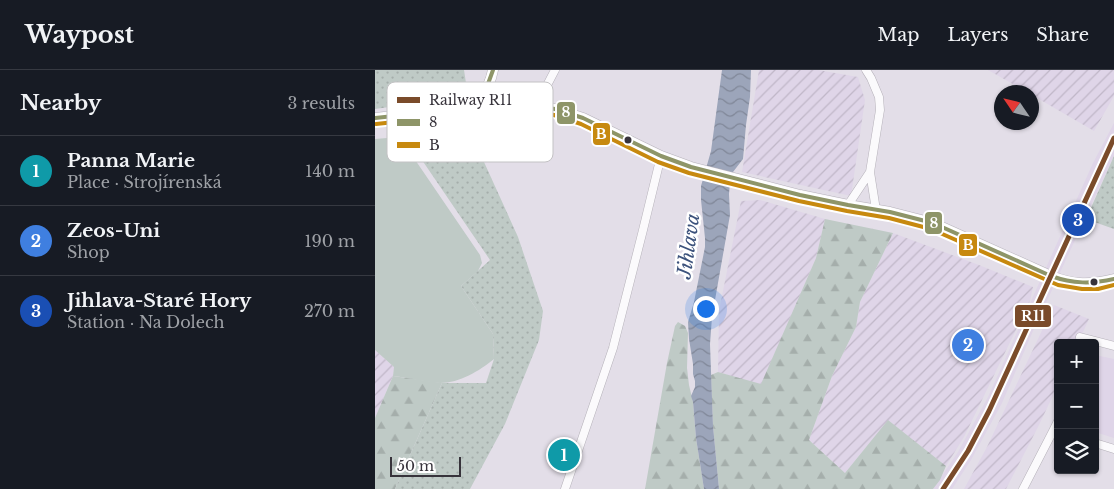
<!DOCTYPE html>
<html lang="en">
<head>
<meta charset="utf-8">
<style>
  body { margin:0; font-family:"Libre Baskerville",serif; background:#242831; color:#f1f3f6 }
  .controls { position:absolute; right:15px; bottom:15px; display:grid; overflow:hidden; border-radius:5px; box-shadow:0 1px 4px #0004 }
  .controls button { width:45px; height:45px; display:grid; place-items:center; padding:0; border:0; border-bottom:1px solid #363941; background:#171b24; color:#f1f3f6; font:25px sans-serif }
  .compass { position:absolute; left:619px; top:15px; width:45px; height:45px; border-radius:50%; background:#171b24; box-shadow:0 1px 4px #0004; rotate:305deg }
  .scale { position:absolute; left:15px; bottom:12px; width:71px; box-sizing:border-box; padding-left:5px; border:2px solid #37333b; border-top:0; font-size:14px; line-height:18px; white-space:nowrap; color:#37333b; -webkit-text-stroke:4px #fff; paint-order:stroke }
  .you { position:absolute; left:330px; top:238px; width:18px; height:18px; margin:-12px; border:4px solid #fff; border-radius:50%; background:#1a73e8; box-shadow:0 0 0 8px #1a73e833 }
  .badge { display:grid; place-items:center; width:32px; height:32px; border-radius:50%; background:#0b8043; color:#fff; font-size:16px; font-weight:700 }
  .pin { position:absolute; translate:-50% -50%; border:2px solid #fff; box-shadow:0 1px 5px #0006 }
  .list { margin:0; padding:0; list-style:none }
  h2 { display:flex; justify-content:space-between; align-items:center; height:65px; margin:0; padding:0 20px; font-size:21px }
  h2 small { font-size:16px; font-weight:400; color:#9ea1a6 }
  .list li { display:grid; grid-template-columns:32px 1fr auto; gap:15px; align-items:center; box-sizing:border-box; height:70px; padding:0 20px; border-top:1px solid #363941 }
  .list b { display:block; font-size:19px; white-space:nowrap }
  .list p { margin:0; font-size:16px; white-space:nowrap; color:#9ea1a6 }
  .list em { font-size:16px; font-style:normal; color:#9ea1a6 }
  .icon { flex:none; width:28px; height:28px; fill:none; stroke:currentColor; stroke-width:2; stroke-linecap:round; stroke-linejoin:round }
  .map { position:relative; flex:none; width:739px; height:419px; overflow:hidden }
  header { display:flex; align-items:center; gap:30px; box-sizing:border-box; height:70px; padding:0 25px; background:#171b24; border-bottom:1px solid #363941 }
  header strong { font-size:24px }
  nav { display:flex; gap:28px; margin-inline-start:auto; font-size:18px }
  main { display:flex }
  aside { flex:1; background:#171b24 }
  .map>svg:first-child { display:block }
</style>
</head>
<body>
<header>
<strong>Waypost</strong>
<nav><a>Map</a><a>Layers</a><a>Share</a></nav>
</header>
<main>
<aside>
<h2>Nearby<small>3 results</small></h2>
<ul class="list">
<li><span class="badge" style="background:#0f9aa8">1</span><div><b>Panna Marie</b><p>Place · Strojírenská</p></div><em>140 m</em></li>
<li><span class="badge" style="background:#3f7fe0">2</span><div><b>Zeos-Uni</b><p>Shop</p></div><em>190 m</em></li>
<li><span class="badge" style="background:#1a4fb4">3</span><div><b>Jihlava-Staré Hory</b><p>Station · Na Dolech</p></div><em>270 m</em></li>
</ul>
</aside>
<div class="map">
<svg width="739" height="419" viewBox="0 0 739 419">
  <defs>
    <pattern id="industrial-furrows" width="10" height="10" patternUnits="userSpaceOnUse" patternTransform="scale(1.25)"><rect width="10" height="10" fill="#dfd5e8"/><path d="M-1 1l2-2M0 10L10 0M9 11l2-2" fill="none" stroke="#c0b7c8"/></pattern>
    <pattern id="forest-firs" width="22" height="20" patternUnits="userSpaceOnUse" patternTransform="scale(1.25)"><rect width="22" height="20" fill="#bfcac6"/><path d="M5 1l3.5 6h-7zM16 11l3.5 6h-7z" fill="#a5aeab"/></pattern>
    <pattern id="park-dots" width="8" height="8" patternUnits="userSpaceOnUse" patternTransform="scale(1.25)"><rect width="8" height="8" fill="#bfcac6"/><path d="M2 2h.1M6 6h.1" fill="none" stroke="#a5aeab" stroke-width="1.8" stroke-linecap="round"/></pattern>
    <pattern id="water-waves" width="16" height="10" patternUnits="userSpaceOnUse" patternTransform="scale(1.25)"><rect width="16" height="10" fill="#9ca5ba"/><path d="M0 5q4-4 8 0t8 0" fill="none" stroke="#808798"/></pattern>
  </defs>
  <rect width="100%" height="100%" fill="#e3dee8"/>
  <path fill="#dfd5e8" d="M 739,53 L 739,86 L 658,261 L 627,333 L 596,390 L 577,419 L 558,419 L 583,382 L 613,327 L 718,93 Z
    M 720,285 L 739,289 L 739,368 L 720,362 Z"/>
  <path fill="url(#industrial-furrows)" d="M 384,0 L 443,0 L 483,7 L 490,30 L 476,126 L 367,102 Z
    M 613,0 L 739,0 L 739,26 L 719,61 L 657,25 L 656,22 L 652,22 Z
    M 385,130 L 450,149 L 441,188 L 386,315 L 343,302 L 344,241 L 366,131 Z
    M 518,163 L 604,195 L 658,217 L 655,231 L 589,367 L 571,396 L 513,351 L 470,403 L 434,370 L 457,306 L 481,257 L 485,232 Z
    M 679,235 L 714,249 L 703,273 L 683,273 L 683,315 L 663,357 L 631,419 L 589,419 L 612,377 Z
    M 0,280 L 19,297 L 18,306 L 0,348 Z"/>
  <path fill="#bfcac6" d="M 12,68 L 20,70 L 30,75 L 105,185 L 107,193 L 103,201 L 86,216 L 118,264 L 119,289 C 104,301 85,313 65,313 C 50,312 34,308 18,306 L 19,297 L 0,280 L 0,69 Z"/>
  <path fill="url(#forest-firs)" d="M 450,149 L 518,163 L 485,232 L 481,257 L 457,306 L 434,370 L 470,403 L 513,350 L 571,396 L 565,410 L 558,419 L 344,419 L 338,356 L 336,305 L 343,302 L 386,314 L 441,188 Z
    M 303,252 L 310,256 L 313,263 L 312,298 L 314,315 L 318,332 L 321,368 L 329,419 L 270,419 L 292,293 L 300,256 Z
    M 18,306 L 67,313 L 20,419 L 0,419 L 0,348 Z"/>
  <path fill="url(#park-dots)" d="M 0,0 L 89,0 L 93,26 L 0,39 Z
    M 102,62 L 109,92 L 143,167 L 168,241 L 164,270 L 130,354 L 95,419 L 20,419 L 67,313 L 111,313 L 119,289 L 118,264 L 86,216 L 115,190 L 32,68 Z
    M 739,86 L 739,159 L 711,149 Z"/>
  <path fill="url(#water-waves)" d="M 347,0 L 376,0 L 375,27 L 371,55 L 368,89 L 358,102 L 355,113 L 354,124 L 355,145 L 337,247 L 335,274 L 338,356 L 344,419 L 329,419 L 321,368 L 318,332 L 316,326 L 320,317 L 320,311 L 318,304 L 318,294 L 314,269 L 313,252 L 319,232 L 330,177 L 330,168 L 326,130 L 326,116 L 336,81 Z"/>
  <g fill="none" stroke-linecap="round" stroke-linejoin="round">
    <g stroke="#b5b1b9" stroke-width="9">
      <path id="street" d="M 491,0 L 496,8 L 504,27 L 505,40 L 495,102 L 501,140
        M 166,36 L 169,21 L 180,0
        M 473,135 L 495,102
        M 705,267 L 739,276
        M 678,361 L 683,351
        M 720,373 L 739,379
        M 190,419 L 238,278 L 268,160 L 286,86
        M 648,419 L 678,361 L 683,362"/>
    </g>
    <g stroke="#b5b1b9" stroke-width="11">
      <path id="secondary" d="M 105,36 L 116,8 L 118,0
        M 0,48 L 105,36 L 132,34 L 155,35 L 180,39 L 208,48 L 286,86 L 316,97 L 425,125 L 473,135 L 515,142 L 558,153 L 676,206 C 699,215 715,215 739,209"/>
    </g>
    <use href="#street" stroke="#fbfafc" stroke-width="8"/>
    <use href="#secondary" stroke="#fbfafc" stroke-width="10"/>
    <g stroke="#fff" stroke-width="8">
      <path id="bus-1" d="M 105,36 L 118,0
        M 0,48 L 132,34 L 155,35 L 180,39 L 208,48 L 286,86 L 316,97 L 425,125 L 473,135 L 515,142 L 558,153 L 676,206 C 698,214 717,214 739,209"/>
    </g>
    <g stroke="#fff" stroke-width="8">
      <path id="bus-2" d="M 1,54 L 132,40 L 154,41 L 179,45 L 206,54 L 283,92 L 314,103 L 424,131 L 472,141 L 514,148 L 556,159 L 683,215 L 707,219 L 723,219 L 739,215"/>
    </g>
    <use href="#bus-1" stroke="#8e9568" stroke-width="4"/>
    <use href="#bus-2" stroke="#c7890f" stroke-width="4"/>
    <g stroke="#fff" stroke-width="9">
      <path id="rail-1" d="M 568,419 L 593,381 L 614,341 L 739,68"/>
    </g>
    <use href="#rail-1" stroke="#7a4b2a" stroke-width="5"/>
  </g>
  <g fill="#37333b" stroke="#fff" stroke-width="2">
    <circle cx="253" cy="70" r="4.5"/>
    <circle cx="719" cy="212" r="4.5"/>
  </g>
  <g text-anchor="middle" stroke-width="5" stroke-linejoin="round" paint-order="stroke">
    <g font-size="19" font-style="italic" fill="#3c527c" stroke="#fff">
      <text transform="translate(313 176) rotate(-82)" y="7">Jihlava</text>
    </g>
  </g>
  <rect x="12" y="12" width="166" height="80" rx="8" fill="#fff" stroke="#c3c2c4" stroke-width="1"/>
  <rect x="22" y="27" width="23" height="6" fill="#7a4b2a"/>
  <rect x="22" y="49" width="23" height="7" fill="#8e9568"/>
  <rect x="22" y="72" width="23" height="6" fill="#c7890f"/>
  <g font-size="14" fill="#37333b">
    <text x="54" y="35">Railway R11</text>
    <text x="54" y="57">8</text>
    <text x="54" y="80">B</text>
  </g>
  <g stroke="#fff" stroke-width="2">
    <rect x="181" y="31" width="20" height="24" rx="5" fill="#8e9568"/>
    <rect x="217" y="52" width="19" height="24" rx="5" fill="#c7890f"/>
    <rect x="549" y="141" width="19" height="24" rx="5" fill="#8e9568"/>
    <rect x="583" y="163" width="20" height="24" rx="5" fill="#c7890f"/>
    <rect x="639" y="234" width="38" height="24" rx="5" fill="#7a4b2a"/>
  </g>
  <g font-size="14" text-anchor="middle" font-weight="bold" fill="#fff">
    <text x="191" y="47">8</text>
    <text x="226" y="69">B</text>
    <text x="559" y="158">8</text>
    <text x="593" y="180">B</text>
    <text x="658" y="251">R11</text>
  </g>
</svg>
<div class="controls">
<button>+</button>
<button>−</button>
<button><svg class="icon" aria-label="layers" viewBox="0 0 24 24"><path d="M12 4l9 5-9 5-9-5zM3 14l9 5 9-5"/></svg></button>
</div>
<svg class="compass" viewBox="-18 -18 36 36"><path d="M0-13l5 13h-10z" fill="#e53935"/><path d="M0 13l5-13h-10z" fill="#9ea1a6"/></svg>
<div class="scale">50 m</div>
<div class="you"></div>
<div class="pin badge" style="left:189px;top:385px;background:#0f9aa8">1</div>
<div class="pin badge" style="left:593px;top:275px;background:#3f7fe0">2</div>
<div class="pin badge" style="left:703px;top:150px;background:#1a4fb4">3</div>
</div>
</main>
</body>
</html>
